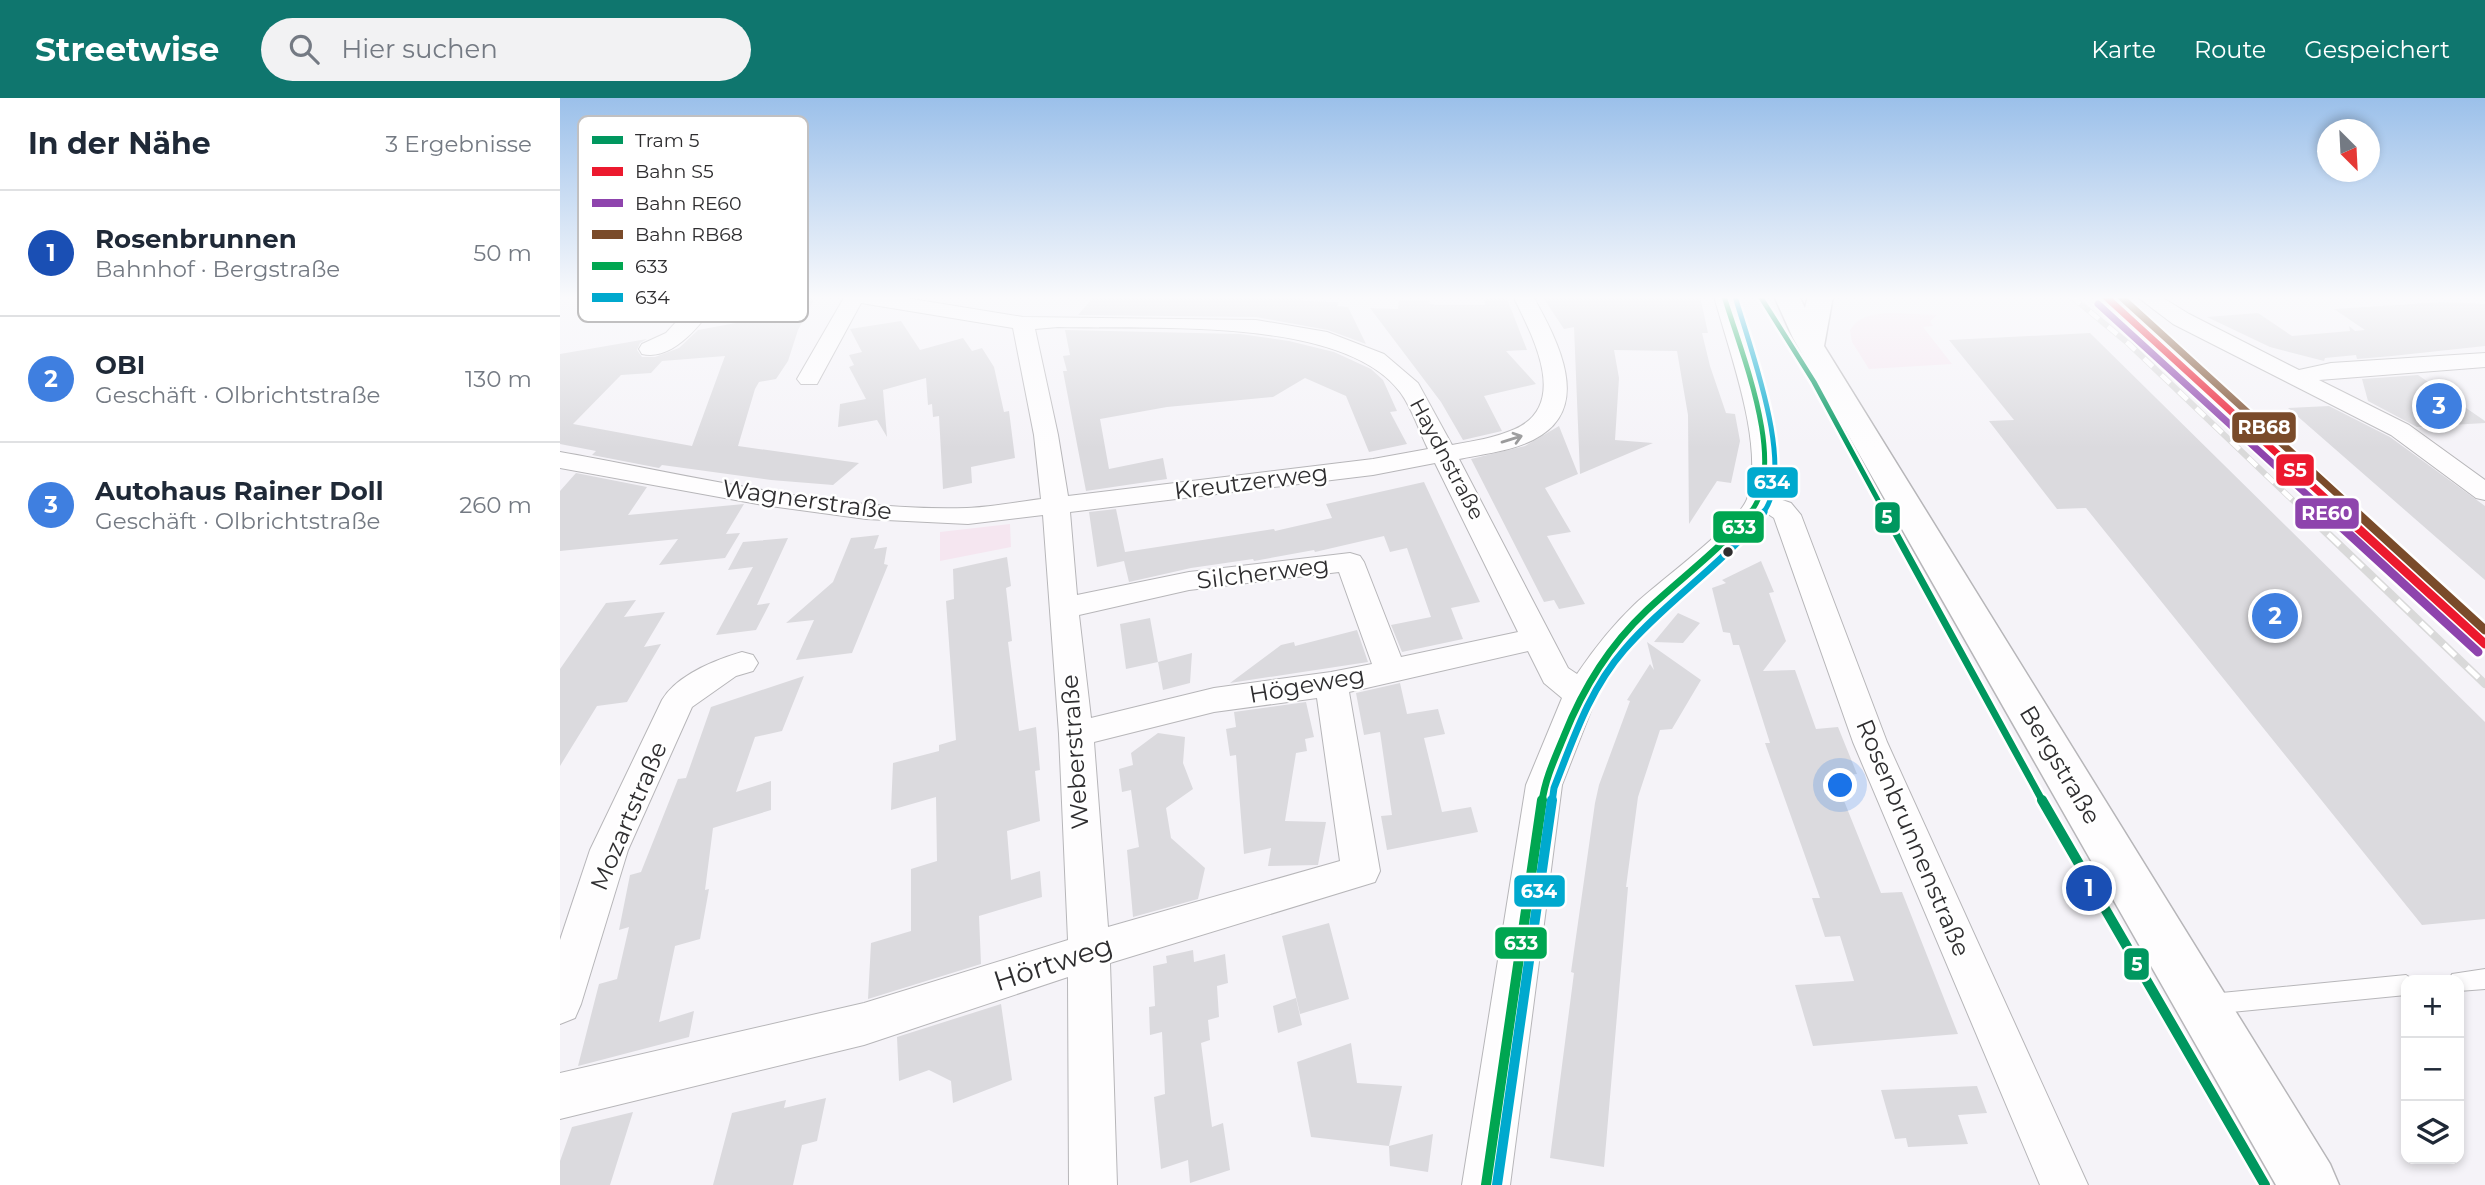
<!DOCTYPE html>
<html lang="de">
<head>
<meta charset="utf-8">
<style>
  body { margin:0; font-family:Montserrat,sans-serif; background:#f2f2f3; color:#1f2937 }
  .controls { position:absolute; right:21px; bottom:21px; display:grid; overflow:hidden; border-radius:14px; box-shadow:0 4px 10px #0003 }
  .controls button { width:63px; height:63px; display:grid; place-items:center; padding:0; border:0; border-bottom:2px solid #e0e1e3; background:#fff; color:#1f2937; font:35px sans-serif }
  .compass { position:absolute; left:1757px; top:21px; width:63px; height:63px; border-radius:50%; background:#fff; box-shadow:0 4px 10px #0003; rotate:156deg }
  .you { position:absolute; left:1281px; top:688px; width:24px; height:24px; margin:-18px; border:5px solid #fff; border-radius:50%; background:#1a73e8; box-shadow:0 0 0 10px #1a73e833 }
  .badge { display:grid; place-items:center; width:46px; height:46px; border-radius:50%; background:#0f766e; color:#fff; font-size:23px; font-weight:700 }
  .pin { position:absolute; translate:-50% -50%; border:4px solid #fff; box-shadow:0 2px 7px #0006 }
  .list { margin:0; padding:0; list-style:none }
  h2 { display:flex; justify-content:space-between; align-items:center; height:91px; margin:0; padding:0 28px; font-size:30px }
  h2 small { font-size:23px; font-weight:400; color:#747a83 }
  .list li { display:grid; grid-template-columns:46px 1fr auto; gap:21px; align-items:center; box-sizing:border-box; height:126px; padding:0 28px; border-top:2px solid #e0e1e3 }
  .list b { display:block; font-size:26px; white-space:nowrap }
  .list p { margin:0; font-size:23px; white-space:nowrap; color:#747a83 }
  .list em { font-size:23px; font-style:normal; color:#747a83 }
  .icon { flex:none; width:38px; height:38px; fill:none; stroke:currentColor; stroke-width:2; stroke-linecap:round; stroke-linejoin:round }
  .map { position:relative; flex:none; width:1925px; height:1087px; overflow:hidden }
  header { display:flex; align-items:center; gap:42px; box-sizing:border-box; height:98px; padding:0 35px; background:#0f766e; color:#fff }
  header strong { font-size:33px }
  nav { display:flex; gap:38px; margin-inline-start:auto; font-size:24px }
  .search { width:490px; height:63px; background:#f2f2f3; display:flex; align-items:center; gap:18px; box-sizing:border-box; padding:0 24px; border-radius:38px; color:#747a83; font-size:26px }
  main { display:flex }
  aside { flex:1; background:#fff }
  .map>svg:first-child { display:block }
</style>
</head>
<body>
<header>
<strong>Streetwise</strong>
<div class="search"><svg class="icon" aria-label="search" viewBox="0 0 24 24"><circle cx="10" cy="10" r="6"/><path d="M15 15l6 6"/></svg>Hier suchen</div>
<nav><a>Karte</a><a>Route</a><a>Gespeichert</a></nav>
</header>
<main>
<aside>
<h2>In der Nähe<small>3 Ergebnisse</small></h2>
<ul class="list">
<li><span class="badge" style="background:#1a4fb4">1</span><div><b>Rosenbrunnen</b><p>Bahnhof · Bergstraße</p></div><em>50 m</em></li>
<li><span class="badge" style="background:#3f7fe0">2</span><div><b>OBI</b><p>Geschäft · Olbrichtstraße</p></div><em>130 m</em></li>
<li><span class="badge" style="background:#3f7fe0">3</span><div><b>Autohaus Rainer Doll</b><p>Geschäft · Olbrichtstraße</p></div><em>260 m</em></li>
</ul>
</aside>
<div class="map">
<svg width="1925" height="1087" viewBox="0 0 1925 1087">
  <rect width="100%" height="100%" fill="#f5f3f8"/>
  <path fill="#f5e6f0" d="M 1333,215 L 1377,217 L 1370,223 L 1373,228 L 1363,229 L 1392,266 L 1309,271 L 1292,244 L 1290,232 C 1301,216 1315,216 1333,215 Z
    M 450,426 L 451,449 L 380,463 L 380,434 Z"/>
  <path fill="#dbdade" fill-rule="evenodd" d="M 256,198 L 238,232 L 228,263 L 216,281 L 199,284 L 195,291 L 178,348 L 299,365 L 273,387 L 211,382 L 102,367 L 99,370 L 32,357 L 36,353 L 0,346 L 0,256 L 87,241 L 80,245 L 77,252 L 82,259 L 95,259 L 119,250 L 138,232 L 176,225 L 172,200 L 206,207 L 223,199 ZM 165,258 L 132,348 L 13,326 L 61,277 L 91,275 L 102,263 Z
    M 576,198 L 744,198 L 742,203 L 779,204 L 777,208 L 788,209 L 806,246 L 768,232 L 696,219 L 518,217 L 534,199 Z
    M 924,198 L 946,198 L 967,252 L 946,253 L 976,286 L 924,298 L 942,333 L 903,342 L 881,304 L 810,210 L 838,211 L 839,202 L 869,202 L 870,206 L 879,207 L 925,207 Z
    M 982,198 L 1140,198 L 1148,235 L 1142,235 L 1150,268 L 1166,315 L 1175,316 L 1180,343 L 1171,385 L 1157,383 L 1129,426 L 1128,317 L 1117,253 L 1054,252 L 1059,280 L 1055,342 L 1093,345 L 1020,376 L 1014,229 L 1004,231 Z
    M 1883,204 L 1925,206 L 1925,248 L 1832,258 L 1797,261 L 1796,257 L 1765,260 L 1764,263 L 1710,249 L 1647,219 L 1698,215 L 1732,238 L 1790,233 L 1789,228 L 1795,233 L 1805,232 L 1774,211 Z
    M 341,223 L 360,252 L 403,240 L 412,253 L 422,250 L 434,269 L 444,314 L 449,313 L 455,360 L 411,369 L 412,385 L 383,391 L 379,318 L 373,319 L 372,306 L 368,307 L 366,280 L 323,292 L 327,339 L 317,322 L 278,329 L 280,306 L 306,301 L 289,269 L 294,267 L 289,257 L 302,254 L 290,231 Z
    M 505,232 L 680,236 L 729,243 L 774,254 L 811,271 L 823,282 L 837,313 L 830,314 L 847,346 L 809,354 L 786,298 L 745,280 L 713,299 L 607,309 L 540,321 L 549,371 L 603,360 L 607,381 L 526,393 L 503,273 L 507,273 L 503,258 L 510,257 Z
    M 1530,235 L 1925,624 L 1925,821 L 1862,827 L 1526,410 L 1497,411 L 1429,323 L 1454,322 L 1389,242 Z
    M 1858,277 L 1925,323 L 1925,325 L 1857,329 L 1808,303 L 1802,281 Z
    M 1769,308 L 1830,339 L 1925,408 L 1925,482 L 1728,310 Z
    M 999,328 L 1018,376 L 985,390 L 1011,434 L 987,438 L 1025,506 L 999,511 L 994,502 L 984,504 L 911,361 L 965,348 Z
    M 16,375 L 87,389 L 68,417 L 184,406 L 166,436 L 180,435 L 165,460 L 99,467 L 118,441 L 0,453 L 0,393 Z
    M 864,384 L 920,504 L 891,510 L 903,541 L 842,554 L 831,527 L 871,519 L 847,450 L 830,454 L 824,438 L 755,454 L 754,452 L 694,463 L 693,461 L 631,470 L 569,484 L 564,463 L 537,469 L 529,414 L 556,411 L 565,454 L 714,431 L 715,433 L 772,420 L 766,406 Z
    M 319,437 L 314,451 L 327,449 L 324,466 L 328,467 L 292,555 L 236,562 L 254,522 L 226,525 L 273,484 L 291,440 Z
    M 228,440 L 197,507 L 210,505 L 196,532 L 156,537 L 193,469 L 168,472 L 183,444 Z
    M 447,459 L 451,488 L 446,490 L 452,543 L 448,544 L 459,633 L 476,629 L 480,672 L 475,673 L 480,723 L 447,733 L 451,782 L 480,773 L 482,799 L 419,818 L 421,866 L 308,901 L 311,845 L 351,833 L 351,771 L 377,763 L 376,699 L 331,712 L 333,665 L 379,653 L 379,647 L 396,642 L 386,503 L 394,501 L 393,471 Z
    M 1201,463 L 1214,494 L 1209,495 L 1226,543 L 1203,573 L 1235,572 L 1256,631 L 1278,629 L 1297,676 L 1274,678 L 1321,795 L 1342,794 L 1398,936 L 1253,948 L 1235,887 L 1294,883 L 1280,838 L 1265,839 L 1252,800 L 1260,800 L 1205,645 L 1210,645 L 1179,547 L 1173,547 L 1170,535 L 1163,534 L 1152,490 L 1166,485 L 1162,482 Z
    M 76,502 L 64,519 L 105,514 L 84,549 L 101,546 L 67,604 L 37,608 L 0,668 L 0,571 L 46,505 Z
    M 1118,515 L 1140,525 L 1123,545 L 1094,544 Z
    M 590,520 L 598,564 L 566,571 L 560,526 Z
    M 797,532 L 808,564 L 670,585 L 721,547 L 734,544 L 735,548 Z
    M 1087,544 L 1141,582 L 1112,631 L 1100,632 L 1078,699 L 1066,789 L 1068,789 L 1044,1069 L 990,1060 L 1014,875 L 1011,874 L 1035,705 L 1039,687 L 1070,603 L 1067,602 L 1090,566 L 1094,572 Z
    M 632,555 L 630,585 L 603,592 L 598,564 Z
    M 244,578 L 222,633 L 195,639 L 176,694 L 211,683 L 211,712 L 153,730 L 145,792 L 149,791 L 140,841 L 115,848 L 99,924 L 134,913 L 129,939 L 18,968 L 39,886 L 57,881 L 69,829 L 59,832 L 70,777 L 81,774 L 118,681 L 126,680 L 151,609 Z
    M 840,585 L 847,616 L 878,611 L 885,636 L 864,640 L 882,714 L 911,709 L 918,734 L 827,752 L 821,718 L 832,717 L 820,634 L 804,637 L 796,595 Z
    M 746,604 L 754,639 L 745,641 L 747,653 L 736,655 L 725,723 L 766,724 L 758,767 L 708,768 L 711,750 L 684,756 L 676,657 L 670,658 L 666,631 L 676,629 L 674,614 Z
    M 598,635 L 625,639 L 623,665 L 633,691 L 606,710 L 611,740 L 645,770 L 638,801 L 573,819 L 567,752 L 579,749 L 571,692 L 562,694 L 559,671 L 573,667 L 571,655 Z
    M 769,825 L 789,901 L 740,916 L 722,838 Z
    M 633,852 L 634,864 L 665,856 L 668,885 L 657,888 L 659,919 L 648,922 L 650,942 L 641,945 L 652,1029 L 663,1025 L 670,1072 L 630,1085 L 628,1062 L 601,1071 L 594,999 L 605,996 L 602,934 L 590,937 L 589,909 L 595,908 L 593,868 L 607,865 L 606,858 Z
    M 736,900 L 742,927 L 718,935 L 713,908 Z
    M 441,906 L 452,982 L 393,1005 L 391,983 L 369,972 L 339,983 L 337,939 Z
    M 791,945 L 797,985 L 842,988 L 829,1048 L 751,1039 L 737,964 Z
    M 1417,988 L 1427,1015 L 1398,1017 L 1408,1046 L 1348,1049 L 1346,1040 L 1335,1041 L 1321,992 Z
    M 266,1000 L 257,1043 L 242,1047 L 233,1087 L 153,1087 L 172,1015 L 226,1002 L 224,1010 Z
    M 73,1014 L 50,1087 L 0,1087 L 0,1063 L 12,1029 Z
    M 873,1036 L 868,1074 L 830,1068 L 829,1048 Z"/>
  <g fill="none" stroke-linecap="round" stroke-linejoin="round">
    <g stroke="#b7b6b9" stroke-width="2">
      <path id="lane" d="M 1925,871 L 1925,891 L 1899,893 L 1899,882 L 1889,882 L 1892,876 Z
        M 1846,877 L 1854,882 L 1846,882 L 1846,897 L 1651,916 L 1643,913 L 1640,906 L 1643,899 L 1651,896 Z"/>
    </g>
    <g stroke="#b7b6b9" stroke-width="2">
      <path id="street" d="M 140,198 L 161,198 C 145,221 115,264 82,256 L 79,251 L 82,246 L 106,235 Z
        M 285,198 L 334,198 L 463,219 L 696,222 L 767,234 L 824,256 L 858,285 L 892,347 C 913,343 935,340 955,331 C 1011,306 971,235 953,198 L 973,198 C 996,240 1036,311 973,342 C 951,353 923,356 899,361 L 1008,570 L 1017,576 C 1034,551 1052,528 1074,507 C 1098,484 1177,427 1187,401 C 1206,349 1168,251 1154,198 L 1174,198 L 1214,330 L 1218,359 L 1214,399 L 1231,405 L 1241,417 L 1327,644 L 1528,1087 L 1480,1087 L 1293,644 L 1214,420 L 1205,414 L 1185,440 L 1096,521 L 1065,555 L 1036,600 L 1002,687 L 950,1087 L 902,1087 L 966,687 L 1002,600 L 984,585 L 968,553 L 789,594 L 820,773 L 815,784 L 550,865 L 557,1087 L 509,1087 L 508,879 L 304,947 L 0,1021 L 0,975 L 304,905 L 508,842 L 499,636 L 483,417 L 408,426 L 306,421 L 203,407 L 0,370 L 0,354 C 131,377 273,414 407,410 C 432,409 457,404 481,401 L 474,337 L 453,230 L 301,205 L 257,286 L 241,286 L 237,281 ZM 498,229 C 587,232 782,217 840,294 C 852,310 859,333 868,351 L 813,361 L 508,398 L 498,337 L 475,231 ZM 875,365 L 958,534 L 841,559 L 804,464 L 800,458 L 790,455 L 629,474 L 517,497 L 510,414 L 813,377 ZM 779,474 L 812,566 L 771,574 L 654,590 L 531,620 L 519,517 L 629,492 ZM 757,600 L 780,763 L 548,829 L 534,644 L 654,614 Z
        M 1576,198 L 1600,198 L 1629,216 L 1739,272 L 1771,265 L 1925,255 L 1925,269 L 1759,282 L 1849,327 L 1925,382 L 1925,402 L 1916,400 L 1831,337 L 1613,226 Z
        M 182,554 L 193,557 L 198,565 L 193,573 L 176,578 L 132,609 L 68,752 L 21,906 L 15,920 L 0,926 L 0,842 L 30,752 L 102,602 C 117,577 155,562 182,554 Z"/>
    </g>
    <g stroke="#b7b6b9" stroke-width="3">
      <path id="secondary" d="M 1214,198 L 1239,198 L 1245,210 L 1248,198 L 1273,198 L 1264,248 L 1770,1066 L 1779,1087 L 1716,1087 L 1233,240 Z"/>
    </g>
    <use href="#lane" fill="#fefdfe" fill-rule="evenodd"/>
    <use href="#street" fill="#fefdfe" fill-rule="evenodd"/>
    <use href="#secondary" fill="#fefdfe" fill-rule="evenodd"/>
    <g stroke="#d9d9d9" stroke-width="6">
      <path id="rail-far1" d="M 1511,198 L 1569,246 L 1746,415"/>
    </g>
    <g stroke="#d9d9d9" stroke-width="8">
      <path id="rail" d="M 1745,414 L 1925,586"/>
    </g>
    <use href="#rail-far1" stroke="#fff" stroke-width="4.5" stroke-dasharray="12" stroke-linecap="butt"/>
    <use href="#rail" stroke="#fff" stroke-width="5" stroke-dasharray="16" stroke-linecap="butt"/>
    <g stroke="#fff" stroke-width="10">
      <path id="bus-1-far2" d="M 1164,198 C 1180,252 1229,367 1190,415"/>
    </g>
    <g stroke="#fff" stroke-width="12">
      <path id="bus-1-far1" d="M 982,704 C 985,681 995,660 1004,638 C 1023,590 1048,549 1086,513 C 1121,480 1161,451 1191,414"/>
    </g>
    <g stroke="#fff" stroke-width="15">
      <path id="bus-1" d="M 926,1087 L 982,702"/>
    </g>
    <g stroke="#fff" stroke-width="10">
      <path id="bus-2-far2" d="M 1175,198 C 1189,248 1237,371 1203,415"/>
    </g>
    <g stroke="#fff" stroke-width="12">
      <path id="bus-2-far1" d="M 992,704 L 994,690 C 1013,642 1029,592 1064,552 C 1107,502 1164,466 1204,414"/>
    </g>
    <g stroke="#fff" stroke-width="15">
      <path id="bus-2" d="M 937,1087 L 992,702"/>
    </g>
    <use href="#bus-1-far2" stroke="#00a651" stroke-width="5"/>
    <use href="#bus-1-far1" stroke="#00a651" stroke-width="7"/>
    <use href="#bus-1" stroke="#00a651" stroke-width="10"/>
    <use href="#bus-2-far2" stroke="#00a9ce" stroke-width="5"/>
    <use href="#bus-2-far1" stroke="#00a9ce" stroke-width="7"/>
    <use href="#bus-2" stroke="#00a9ce" stroke-width="10"/>
    <g stroke="#fff" stroke-width="11">
      <path id="rail-1-far1" d="M 1545,198 L 1782,415"/>
    </g>
    <g stroke="#fff" stroke-width="14">
      <path id="rail-1" d="M 1780,414 L 1925,546"/>
    </g>
    <g stroke="#fff" stroke-width="11">
      <path id="rail-2-far1" d="M 1538,206 L 1767,415"/>
    </g>
    <g stroke="#fff" stroke-width="14">
      <path id="rail-2" d="M 1765,414 L 1918,554"/>
    </g>
    <g stroke="#fff" stroke-width="11">
      <path id="rail-3-far1" d="M 1560,198 L 1798,415"/>
    </g>
    <g stroke="#fff" stroke-width="14">
      <path id="rail-3" d="M 1796,414 L 1925,532"/>
    </g>
    <use href="#rail-1-far1" stroke="#ec192e" stroke-width="7"/>
    <use href="#rail-1" stroke="#ec192e" stroke-width="9"/>
    <use href="#rail-2-far1" stroke="#8e44ad" stroke-width="7"/>
    <use href="#rail-2" stroke="#8e44ad" stroke-width="9"/>
    <use href="#rail-3-far1" stroke="#7a4b2a" stroke-width="7"/>
    <use href="#rail-3" stroke="#7a4b2a" stroke-width="9"/>
    <g stroke="#fff" stroke-width="10">
      <path id="tram-1-far2" d="M 1200,198 L 1254,284 L 1325,415"/>
    </g>
    <g stroke="#fff" stroke-width="12">
      <path id="tram-1-far1" d="M 1324,414 L 1483,704"/>
    </g>
    <g stroke="#fff" stroke-width="15">
      <path id="tram-1" d="M 1482,702 L 1705,1087"/>
    </g>
    <use href="#tram-1-far2" stroke="#00975f" stroke-width="5"/>
    <use href="#tram-1-far1" stroke="#00975f" stroke-width="7"/>
    <use href="#tram-1" stroke="#00975f" stroke-width="10"/>
  </g>
  <defs><path id="oneway-shaft" d="M-6 0H5M1.5-3L5.5 0L1.5 3" fill="none" stroke-width="1.6" stroke-linecap="round" stroke-linejoin="round" transform="scale(1.75)"/></defs>
  <use stroke="#969697" href="#oneway-shaft" transform="translate(952 341) rotate(-17)"/>
  <linearGradient id="sky" x2="0" y2="1"><stop stop-color="#9bc0ea"/><stop offset="0.57" stop-color="#fafafc"/><stop offset="1" stop-color="#fafafc" stop-opacity="0"/></linearGradient>
  <rect width="1925" height="350" fill="url(#sky)"/>
  <circle fill="#2f2e30" stroke="#fff" stroke-width="2.5" cx="1168" cy="454" r="6"/>
  <g text-anchor="middle" stroke-width="5" stroke-linejoin="round" paint-order="stroke">
    <g font-size="21" fill="#2f2e30" stroke="#fff">
      <text transform="translate(887 361) rotate(62)" y="7">Haydnstraße</text>
    </g>
    <g font-size="24" fill="#2f2e30" stroke="#fff">
      <text transform="translate(691 384) rotate(-7)" y="8">Kreutzerweg</text>
      <text transform="translate(247 402) rotate(8)" y="8">Wagnerstraße</text>
      <text transform="translate(703 475) rotate(-7)" y="8">Silcherweg</text>
      <text transform="translate(747 587) rotate(-10)" y="8">Högeweg</text>
      <text transform="translate(515 654) rotate(-94)" y="8">Weberstraße</text>
      <text transform="translate(1500 667) rotate(59)" y="8">Bergstraße</text>
      <text transform="translate(69 718) rotate(-67)" y="8">Mozartstraße</text>
      <text transform="translate(1353 740) rotate(67)" y="8">Rosenbrunnenstraße</text>
    </g>
    <g font-size="28" fill="#2f2e30" stroke="#fff">
      <text transform="translate(493 865) rotate(-18)" y="10">Hörtweg</text>
    </g>
  </g>
  <rect x="18" y="18" width="230" height="206" rx="10" fill="#fff" stroke="#c1c0c1" stroke-width="2"/>
  <rect x="32" y="38" width="31" height="8" fill="#00975f"/>
  <rect x="32" y="69" width="31" height="9" fill="#ec192e"/>
  <rect x="32" y="101" width="31" height="8" fill="#8e44ad"/>
  <rect x="32" y="132" width="31" height="9" fill="#7a4b2a"/>
  <rect x="32" y="164" width="31" height="8" fill="#00a651"/>
  <rect x="32" y="195" width="31" height="9" fill="#00a9ce"/>
  <g font-size="19" fill="#2f2e30">
    <text x="75" y="49">Tram 5</text>
    <text x="75" y="80">Bahn S5</text>
    <text x="75" y="112">Bahn RE60</text>
    <text x="75" y="143">Bahn RB68</text>
    <text x="75" y="175">633</text>
    <text x="75" y="206">634</text>
  </g>
  <g stroke="#fff" stroke-width="2.5">
    <rect x="1671" y="313" width="66" height="33" rx="7" fill="#7a4b2a"/>
    <rect x="1715" y="355" width="40" height="34" rx="7" fill="#ec192e"/>
    <rect x="1186" y="368" width="53" height="33" rx="7" fill="#00a9ce"/>
    <rect x="1734" y="399" width="66" height="33" rx="7" fill="#8e44ad"/>
    <rect x="1314" y="403" width="27" height="33" rx="7" fill="#00975f"/>
    <rect x="1152" y="412" width="53" height="34" rx="7" fill="#00a651"/>
    <rect x="953" y="776" width="53" height="34" rx="7" fill="#00a9ce"/>
    <rect x="934" y="828" width="54" height="34" rx="7" fill="#00a651"/>
    <rect x="1563" y="849" width="27" height="34" rx="7" fill="#00975f"/>
  </g>
  <g font-size="19" text-anchor="middle" font-weight="bold" fill="#fff">
    <text x="1704" y="336">RB68</text>
    <text x="1735" y="379">S5</text>
    <text x="1212" y="391">634</text>
    <text x="1767" y="422">RE60</text>
    <text x="1327" y="426">5</text>
    <text x="1179" y="436">633</text>
    <text x="979" y="800">634</text>
    <text x="961" y="852">633</text>
    <text x="1577" y="873">5</text>
  </g>
</svg>
<div class="controls">
<button>+</button>
<button>−</button>
<button><svg class="icon" aria-label="layers" viewBox="0 0 24 24"><path d="M12 4l9 5-9 5-9-5zM3 14l9 5 9-5"/></svg></button>
</div>
<svg class="compass" viewBox="-18 -18 36 36"><path d="M0-13l5 13h-10z" fill="#e53935"/><path d="M0 13l5-13h-10z" fill="#747a83"/></svg>
<div class="you"></div>
<div class="pin badge" style="left:1529px;top:790px;background:#1a4fb4">1</div>
<div class="pin badge" style="left:1715px;top:518px;background:#3f7fe0">2</div>
<div class="pin badge" style="left:1879px;top:308px;background:#3f7fe0">3</div>
</div>
</main>
</body>
</html>
